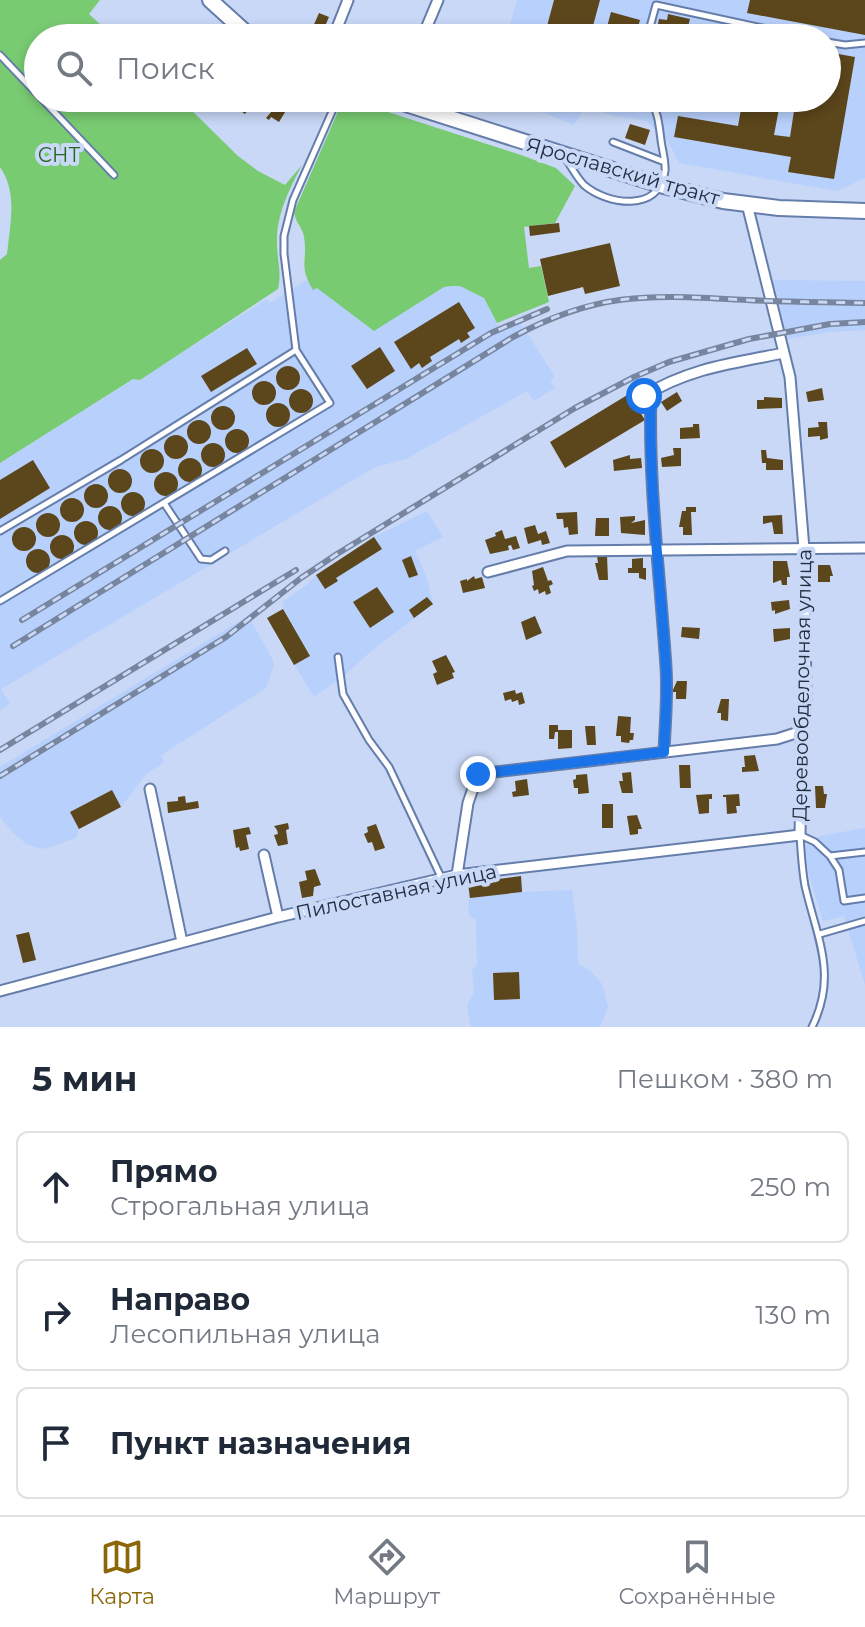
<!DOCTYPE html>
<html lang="ru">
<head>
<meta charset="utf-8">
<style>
  body { margin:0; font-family:Montserrat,sans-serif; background:#f6f6f7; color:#1f2937 }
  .stop { position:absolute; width:24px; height:24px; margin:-18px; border:6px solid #1a73e8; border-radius:50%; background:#fff }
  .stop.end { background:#1a73e8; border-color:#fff; box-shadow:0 2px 8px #0008 }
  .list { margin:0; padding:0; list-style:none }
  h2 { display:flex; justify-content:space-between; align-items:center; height:104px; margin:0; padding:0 32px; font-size:34px }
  h2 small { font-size:26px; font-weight:400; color:#747a83 }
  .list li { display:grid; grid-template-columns:52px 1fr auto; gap:24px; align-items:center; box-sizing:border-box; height:112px; margin:0 16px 16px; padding:0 16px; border:2px solid #e0e1e3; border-radius:12px }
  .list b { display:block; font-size:30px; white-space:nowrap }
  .list p { margin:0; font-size:26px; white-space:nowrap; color:#747a83 }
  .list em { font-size:26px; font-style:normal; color:#747a83 }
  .icon { flex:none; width:44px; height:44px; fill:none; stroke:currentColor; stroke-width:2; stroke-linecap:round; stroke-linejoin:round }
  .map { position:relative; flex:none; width:865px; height:1027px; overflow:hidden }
  .search { position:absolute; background:#fff; box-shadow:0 4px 12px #0003; left:24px; right:24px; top:24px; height:88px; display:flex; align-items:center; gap:20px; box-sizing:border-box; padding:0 28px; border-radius:44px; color:#747a83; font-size:30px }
  .sheet { height:488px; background:#fff }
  nav { display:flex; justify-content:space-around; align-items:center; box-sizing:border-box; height:112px; border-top:2px solid #e0e1e3; background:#fff; font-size:22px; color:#747a83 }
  nav a { display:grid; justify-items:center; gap:4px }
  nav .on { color:#8c6708 }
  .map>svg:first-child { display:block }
</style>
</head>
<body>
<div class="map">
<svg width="865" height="1027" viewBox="0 0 865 1027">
  <rect width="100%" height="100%" fill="#c8d8f6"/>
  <path fill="#b8d0fc" d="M 517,0 L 865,0 L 865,178 L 837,191 L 679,163 L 668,141 L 646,121 L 610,115 L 585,107 L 574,125 L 507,98 L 827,98 L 827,38 L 506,38 Z
    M 307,280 L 313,289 L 460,286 L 484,298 L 501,331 L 520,322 L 555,377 L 550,381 L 555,388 L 534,401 L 527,391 L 406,459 L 375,467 L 1,689 L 10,704 L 0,711 L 0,463 L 134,379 L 140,379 L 267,299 L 270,303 Z
    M 773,280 L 865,281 L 865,330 L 829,332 L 788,339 Z
    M 427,511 L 443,537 L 415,551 L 426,575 L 433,604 L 370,652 L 344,676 L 314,697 L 267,618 L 283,609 L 283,602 L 309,583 L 316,575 L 374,537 Z
    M 248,616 L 273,660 L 274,665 L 266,688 L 161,755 L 164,762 L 146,774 L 121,807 L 79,829 L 76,838 L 44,849 L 28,845 L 14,834 L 0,817 L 0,767 Z
    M 865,828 L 865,985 L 844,916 L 823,921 L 809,876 L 805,845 L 813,845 L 819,836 Z
    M 521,876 L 523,892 L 572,890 L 577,927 L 578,964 L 590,970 L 602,984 L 608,1007 L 600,1027 L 471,1027 L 467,1005 L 474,992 L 472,970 L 477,965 L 476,920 L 469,916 L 468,883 Z"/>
  <path fill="#79cb72" d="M 0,0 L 100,0 L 89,14 L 115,38 L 38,38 L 38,98 L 179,98 L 238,156 L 258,171 L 285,185 L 302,165 C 289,190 276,215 277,244 C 277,260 282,273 278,289 L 140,380 L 133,379 L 0,463 L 0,260 L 7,254 C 10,224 18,193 0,167 Z
    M 351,100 L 521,155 L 556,168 L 575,186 L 555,223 L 524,227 L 529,268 L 541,266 L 549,302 L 497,323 L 484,298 L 460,286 L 452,286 L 444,287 L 374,331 L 317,288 L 313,290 C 298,265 308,261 304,237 C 303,228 295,222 294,212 L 340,107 Z"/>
  <path fill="#5c461b" d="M 554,0 L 600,0 L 590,37 L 547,26 Z
    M 750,0 L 865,0 L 865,35 L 747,13 Z
    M 611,12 L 640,20 L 635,38 L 604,38 Z
    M 319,13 L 329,17 L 322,33 L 312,29 Z
    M 668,14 L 690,19 L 685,38 L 655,38 L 659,19 L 667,20 Z
    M 745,28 L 763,31 L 762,38 L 743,38 Z
    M 827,52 L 855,57 L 834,179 L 788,172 L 791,157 L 674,137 L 678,116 L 738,126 L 743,98 L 781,98 L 774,135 L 790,137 L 796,98 L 827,98 Z
    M 240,98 L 257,98 L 245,114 L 238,109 Z
    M 278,104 L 287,109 L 279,122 L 271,117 L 269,120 L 266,118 Z
    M 630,124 L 650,130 L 645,145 L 625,138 Z
    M 559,223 L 560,232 L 530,236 L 529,226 Z
    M 610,243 L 620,286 L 585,294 L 583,287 L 548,296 L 540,259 Z
    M 459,302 L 475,328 L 467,333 L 470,337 L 461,343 L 459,339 L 430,357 L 432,361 L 422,368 L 419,363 L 411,369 L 394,342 Z
    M 380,347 L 395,371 L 367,389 L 351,366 Z
    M 247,348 L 257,364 L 211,392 L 201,376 Z
    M276 378a12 12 0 1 1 24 0a12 12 0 1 1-24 0Z
    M252 393a12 12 0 1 1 24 0a12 12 0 1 1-24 0Z
    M 822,388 L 824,400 L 808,402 L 806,392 Z
    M289 401a12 12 0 1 1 24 0a12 12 0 1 1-24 0Z
    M 677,392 L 682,401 L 667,411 L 661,402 Z
    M 629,394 L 645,420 L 565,468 L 550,442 Z
    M 764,397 L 782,398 L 782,408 L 757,409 L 757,400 L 764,400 Z
    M266 415a12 12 0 1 1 24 0a12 12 0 1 1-24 0Z
    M211 418a12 12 0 1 1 24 0a12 12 0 1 1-24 0Z
    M187 432a12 12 0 1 1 24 0a12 12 0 1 1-24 0Z
    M 818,422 L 827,422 L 828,438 L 820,440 L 820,436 L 808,437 L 808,428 L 819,427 Z
    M 693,424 L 699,424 L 700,438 L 680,439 L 680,428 L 693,427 Z
    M225 441a12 12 0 1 1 24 0a12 12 0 1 1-24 0Z
    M164 447a12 12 0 1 1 24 0a12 12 0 1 1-24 0Z
    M201 455a12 12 0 1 1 24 0a12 12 0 1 1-24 0Z
    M 673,448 L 681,448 L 681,466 L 662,467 L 661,458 L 674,455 Z
    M140 461a12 12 0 1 1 24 0a12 12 0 1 1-24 0Z
    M 761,450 L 766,450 L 767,458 L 783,460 L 783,470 L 766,470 L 766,463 L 762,463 Z
    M 630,455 L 630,459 L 641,458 L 642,468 L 614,471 L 613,460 Z
    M178 470a12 12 0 1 1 24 0a12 12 0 1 1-24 0Z
    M 33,460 L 50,488 L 0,519 L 0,480 Z
    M108 481a12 12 0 1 1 24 0a12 12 0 1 1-24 0Z
    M154 484a12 12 0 1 1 24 0a12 12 0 1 1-24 0Z
    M84 496a12 12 0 1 1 24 0a12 12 0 1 1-24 0Z
    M121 504a12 12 0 1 1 24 0a12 12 0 1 1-24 0Z
    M60 510a12 12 0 1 1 24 0a12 12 0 1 1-24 0Z
    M98 518a12 12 0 1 1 24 0a12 12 0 1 1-24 0Z
    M 686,507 L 696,507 L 696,512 L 691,512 L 692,535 L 683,535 L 683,527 L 679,527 L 682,511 L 686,511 Z
    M 577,512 L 578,534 L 569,535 L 568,527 L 564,528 L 563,519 L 557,519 L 556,513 Z
    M36 525a12 12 0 1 1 24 0a12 12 0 1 1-24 0Z
    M 782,515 L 783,534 L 774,534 L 772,522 L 763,524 L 763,516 Z
    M 635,516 L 635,520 L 631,523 L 645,520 L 645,535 L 621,533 L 620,517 Z
    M 596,518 L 609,518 L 609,536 L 595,536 Z
    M74 533a12 12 0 1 1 24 0a12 12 0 1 1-24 0Z
    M 535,525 L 538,534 L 546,531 L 550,543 L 542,545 L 541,540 L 528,544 L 524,528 Z
    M12 539a12 12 0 1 1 24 0a12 12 0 1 1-24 0Z
    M 502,530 L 505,539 L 516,536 L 520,548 L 513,550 L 511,545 L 508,546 L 509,550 L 490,554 L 485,540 L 496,536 L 495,533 Z
    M50 547a12 12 0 1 1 24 0a12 12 0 1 1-24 0Z
    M 374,537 L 382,549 L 336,578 L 338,581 L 325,589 L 316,575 Z
    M26 561a12 12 0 1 1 24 0a12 12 0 1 1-24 0Z
    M 607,555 L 608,580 L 599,580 L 595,563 L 598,563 L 597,556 Z
    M 411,556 L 418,575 L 409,578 L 402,560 Z
    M 643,558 L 643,568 L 646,568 L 646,580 L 639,578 L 639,573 L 628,573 L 628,568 L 632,568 L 632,559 Z
    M 773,561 L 787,561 L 790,577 L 787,577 L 787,585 L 782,585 L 781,580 L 773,583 Z
    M 818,565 L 830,565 L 833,576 L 830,576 L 830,582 L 818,582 Z
    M 543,567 L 548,581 L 551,580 L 553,584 L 549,586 L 551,593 L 546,595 L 545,591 L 539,594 L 538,589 L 534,591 L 532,586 L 534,585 L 532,571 Z
    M 474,576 L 475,579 L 482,577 L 485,588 L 463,593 L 460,581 L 467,579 L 467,581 Z
    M 377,587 L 394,612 L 370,628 L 353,602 Z
    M 427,597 L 433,604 L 414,618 L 409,610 Z
    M 789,600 L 790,609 L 775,614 L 775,610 L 772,611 L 771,602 Z
    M 283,609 L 310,656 L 294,665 L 267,618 Z
    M 535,616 L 542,633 L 526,640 L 521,622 Z
    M 682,627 L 700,628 L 699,639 L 681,637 Z
    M 790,628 L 790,639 L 774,642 L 773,629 Z
    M 446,655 L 455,672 L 452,673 L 454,678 L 437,685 L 433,674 L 437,672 L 432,661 Z
    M 677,681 L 687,681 L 686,699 L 676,699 L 676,692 L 672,692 Z
    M 515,690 L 516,694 L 522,692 L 525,703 L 519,705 L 518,700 L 512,702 L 511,699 L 505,701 L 503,693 Z
    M 721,699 L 729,699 L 728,721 L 721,720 L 721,713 L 717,713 Z
    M 618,716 L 631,717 L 630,733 L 634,733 L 633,740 L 630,740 L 629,743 L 621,742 L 621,736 L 616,736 Z
    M 549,725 L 558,725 L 558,730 L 572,730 L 572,748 L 558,749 L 558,732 L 555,732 L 554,739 L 549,739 Z
    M 585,726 L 595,726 L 596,745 L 587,745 Z
    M 755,755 L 759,771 L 742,772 L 742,767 L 745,767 L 744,756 Z
    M 679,765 L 690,765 L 691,788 L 680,788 Z
    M 631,772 L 633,793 L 622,793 L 619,781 L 623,781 L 622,773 Z
    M 587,774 L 589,793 L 578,794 L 578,788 L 574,788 L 573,780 L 576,779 L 576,775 Z
    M 527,779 L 529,795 L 513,797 L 512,792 L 516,791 L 515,781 Z
    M 815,786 L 823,786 L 824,794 L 827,794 L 825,808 L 816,808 Z
    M 112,790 L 121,807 L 79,829 L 70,812 Z
    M 712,794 L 712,799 L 709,799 L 709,813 L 699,814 L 696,795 Z
    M 739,794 L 740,806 L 736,806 L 737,813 L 727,814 L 726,797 L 723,797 L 723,795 Z
    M 185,796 L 186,803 L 198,801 L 199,808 L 168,813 L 167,802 L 178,801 L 178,797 Z
    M 602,804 L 613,804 L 613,828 L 602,828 Z
    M 637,815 L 642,829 L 638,829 L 638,834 L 630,835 L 627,816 Z
    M 288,823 L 289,829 L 286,830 L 288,844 L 278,846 L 274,835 L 278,834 L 277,830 L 274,826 Z
    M 376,824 L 385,848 L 375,851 L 372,842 L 368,843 L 364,834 L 368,832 L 367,827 Z
    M 249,827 L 251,834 L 246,835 L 249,849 L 240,851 L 239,847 L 236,848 L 233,830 Z
    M 315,869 L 321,885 L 314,887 L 313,896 L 302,898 L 299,882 L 307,880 L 305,871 Z
    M 521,876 L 522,892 L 470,898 L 468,883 Z
    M 29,932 L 36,960 L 23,963 L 16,935 Z
    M 519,972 L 520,999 L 494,1000 L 493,973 Z"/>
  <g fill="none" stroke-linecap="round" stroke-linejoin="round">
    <g stroke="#657daa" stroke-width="9">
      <path id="lane" d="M 647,38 L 656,5 L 809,38
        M 827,42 L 845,45 L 865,43
        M 0,55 L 38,95
        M 41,98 L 114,175
        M 613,142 L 662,161
        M 566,159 C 572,168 577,178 584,185 C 607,205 660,213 665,171 C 666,162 662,149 661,140 C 659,124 658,112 650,98
        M 164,503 L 201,559 L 211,560 L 225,551
        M 0,531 L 121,460 L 296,350
        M 0,601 L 330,403 L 296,350 L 284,254 L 284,236 L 293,200 L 338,98
        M 338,657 L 343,694 L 369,740 L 389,767 L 441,877
        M 830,856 L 839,870 L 844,901 L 865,898
        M 820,934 L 865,921
        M 812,1027 C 838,975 817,938 805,886 C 802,869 801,852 800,835 L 815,842 L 830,856 L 865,852"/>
    </g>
    <g stroke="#657daa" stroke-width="13">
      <path id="street" d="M 333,38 L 348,0
        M 422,38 L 438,0
        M 651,392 C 648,483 660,575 666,667 C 668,695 665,724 664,752
        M 644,396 C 689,368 734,363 784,353
        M 488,572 L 567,551 L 865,548
        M 150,789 L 182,942
        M 264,855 L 278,917
        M 457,875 L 468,803 L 478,774 L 777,739 L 802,731
        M 0,991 L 278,917 L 457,875 L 800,835 L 802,731 L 806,699 L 804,549 L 790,377 L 747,204"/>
    </g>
    <g stroke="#657daa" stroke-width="18">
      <path id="secondary" d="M 210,0 L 252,38
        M 387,98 L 660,185 L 723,201 L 779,208 L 865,211"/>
    </g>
    <use href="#lane" stroke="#fff" stroke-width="5"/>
    <use href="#street" stroke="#fff" stroke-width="9"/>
    <use href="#secondary" stroke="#fff" stroke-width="14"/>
    <g stroke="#78859e" stroke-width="6">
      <path id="rail" d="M 22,620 L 491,333 L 547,309
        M 13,646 L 513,337 C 600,290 653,295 747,300 C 786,302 826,302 865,303
        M 0,750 L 296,570
        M 0,776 L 226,637 L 301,578 L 337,554 L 575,408 L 634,377 L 669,362 L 749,339 L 830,324 L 865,322"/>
    </g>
    <use href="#rail" stroke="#c8d8f6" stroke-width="3" stroke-dasharray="9" stroke-linecap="butt"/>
  </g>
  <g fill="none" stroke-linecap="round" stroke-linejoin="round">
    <path stroke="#1a73e8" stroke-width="10" d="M 478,774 L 664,752 C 665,724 668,695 666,667 C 660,575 648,483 651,392 L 644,396"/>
  </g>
  <g text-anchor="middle" stroke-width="8" stroke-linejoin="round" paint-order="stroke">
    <g font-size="20" fill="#266422" stroke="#c8d8f6">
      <text x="59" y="162">СНТ</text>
    </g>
    <g font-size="20" fill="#232d40" stroke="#c8d8f6">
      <text transform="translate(623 171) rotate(16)" y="7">Ярославский тракт</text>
      <text transform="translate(802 685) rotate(-89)" y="7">Деревообделочная улица</text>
      <text transform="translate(396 892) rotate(-12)" y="7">Пилоставная улица</text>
    </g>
  </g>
</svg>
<div class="stop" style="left:644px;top:396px"></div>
<div class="stop end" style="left:478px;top:774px"></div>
<div class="search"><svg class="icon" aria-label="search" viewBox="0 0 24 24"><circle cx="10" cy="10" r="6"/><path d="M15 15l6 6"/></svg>Поиск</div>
</div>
<section class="sheet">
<h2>5 мин<small>Пешком · 380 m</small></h2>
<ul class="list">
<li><svg class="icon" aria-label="ahead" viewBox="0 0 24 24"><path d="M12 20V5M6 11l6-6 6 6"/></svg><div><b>Прямо</b><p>Строгальная улица</p></div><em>250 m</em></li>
<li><svg class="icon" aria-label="right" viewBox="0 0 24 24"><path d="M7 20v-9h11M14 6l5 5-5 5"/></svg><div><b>Направо</b><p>Лесопильная улица</p></div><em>130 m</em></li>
<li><svg class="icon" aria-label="arrive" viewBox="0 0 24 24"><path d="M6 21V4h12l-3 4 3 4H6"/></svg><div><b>Пункт назначения</b></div></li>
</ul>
</section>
<nav>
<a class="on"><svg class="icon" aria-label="map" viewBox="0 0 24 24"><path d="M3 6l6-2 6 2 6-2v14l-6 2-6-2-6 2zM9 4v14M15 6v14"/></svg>Карта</a>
<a><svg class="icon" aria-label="directions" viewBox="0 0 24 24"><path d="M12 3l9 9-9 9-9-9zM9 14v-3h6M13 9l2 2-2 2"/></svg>Маршрут</a>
<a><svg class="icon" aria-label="saved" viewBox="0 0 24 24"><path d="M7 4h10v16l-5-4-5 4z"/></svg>Сохранённые</a>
</nav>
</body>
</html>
